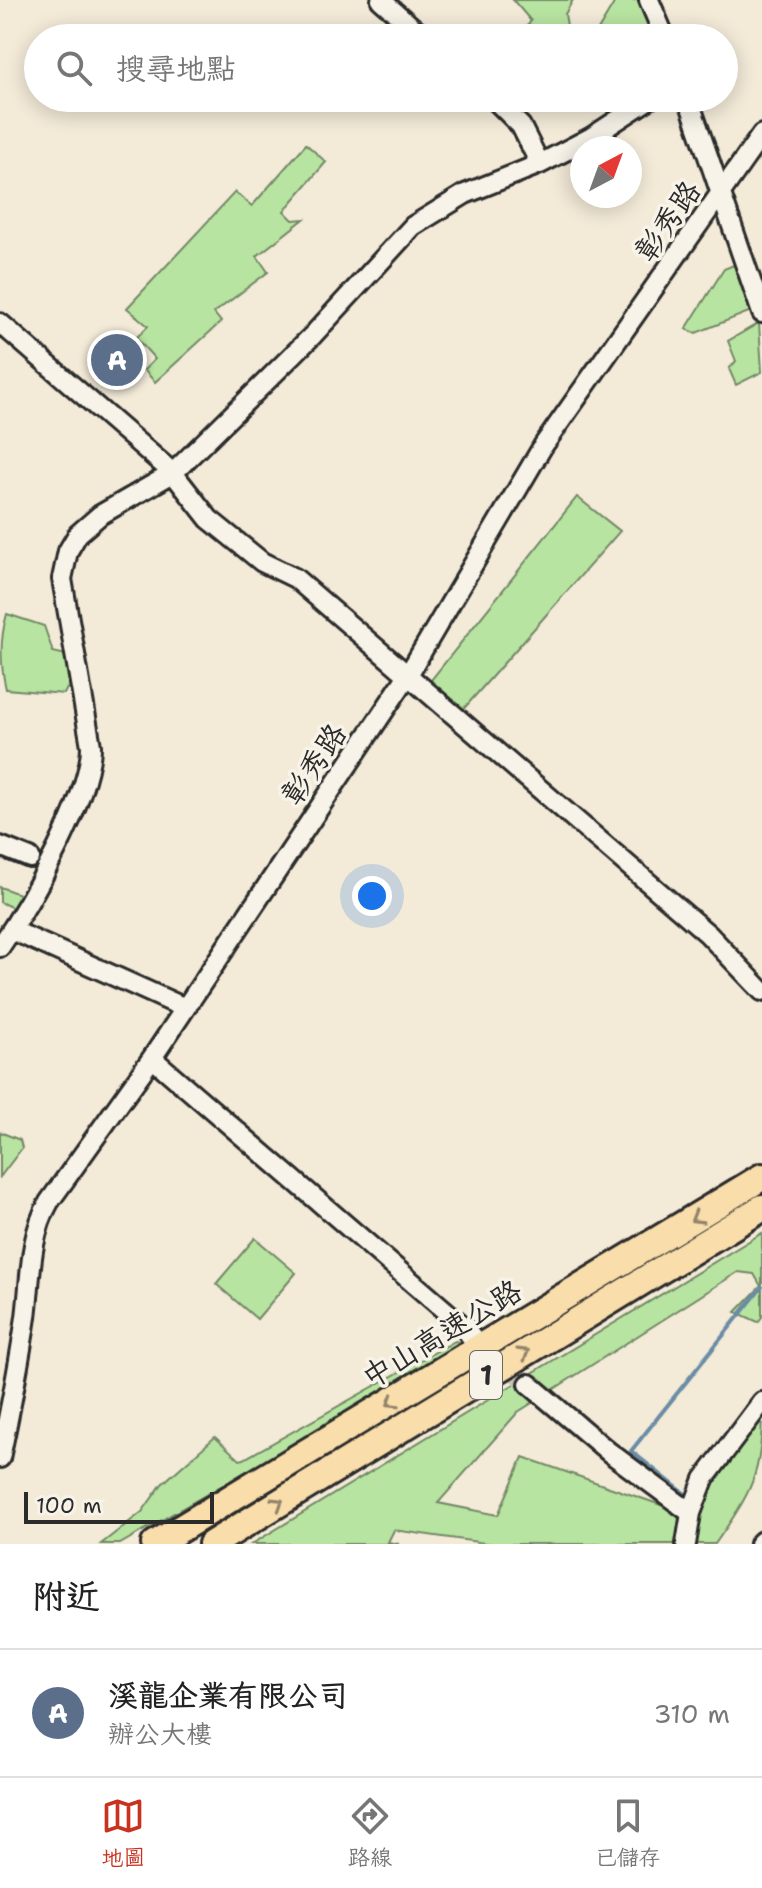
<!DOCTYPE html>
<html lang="zh-TW">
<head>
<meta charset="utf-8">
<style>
  body { margin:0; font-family:"Shantell Sans","LXGW WenKai TC",sans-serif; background:#f2f2f2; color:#222 }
  .compass { position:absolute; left:570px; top:136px; width:72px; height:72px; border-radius:50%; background:#fff; box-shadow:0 4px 20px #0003; rotate:41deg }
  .scale { position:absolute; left:24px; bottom:20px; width:190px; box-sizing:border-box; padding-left:8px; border:4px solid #2b2b2b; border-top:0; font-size:22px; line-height:28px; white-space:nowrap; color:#2b2b2b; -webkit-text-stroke:6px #f7f3e8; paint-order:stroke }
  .you { position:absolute; left:372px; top:896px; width:28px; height:28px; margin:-20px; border:6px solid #fff; border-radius:50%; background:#1a73e8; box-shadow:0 0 0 12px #1a73e833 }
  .badge { display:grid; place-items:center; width:52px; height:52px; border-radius:50%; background:#c8321e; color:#fff; font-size:26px; font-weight:700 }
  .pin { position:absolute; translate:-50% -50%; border:4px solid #fff; box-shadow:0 2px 8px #0006 }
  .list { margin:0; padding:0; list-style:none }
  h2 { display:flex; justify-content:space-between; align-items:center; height:104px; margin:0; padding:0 32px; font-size:34px }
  h2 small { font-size:26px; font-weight:400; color:#767676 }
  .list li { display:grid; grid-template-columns:52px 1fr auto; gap:24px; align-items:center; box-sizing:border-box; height:128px; padding:0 32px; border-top:2px solid #e0e0e0 }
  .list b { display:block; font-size:30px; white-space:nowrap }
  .list p { margin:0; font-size:26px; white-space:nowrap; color:#767676 }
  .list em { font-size:26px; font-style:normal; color:#767676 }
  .icon { flex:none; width:44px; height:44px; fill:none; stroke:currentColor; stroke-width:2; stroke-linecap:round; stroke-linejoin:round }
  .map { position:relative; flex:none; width:762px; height:1544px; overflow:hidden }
  .search { position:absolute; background:#fff; box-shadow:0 4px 20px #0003; left:24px; right:24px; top:24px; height:88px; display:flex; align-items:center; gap:20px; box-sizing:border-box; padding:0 28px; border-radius:44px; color:#767676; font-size:30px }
  .sheet { height:232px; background:#fff }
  nav { display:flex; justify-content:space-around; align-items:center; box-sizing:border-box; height:112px; border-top:2px solid #e0e0e0; background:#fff; font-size:22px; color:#767676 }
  nav a { display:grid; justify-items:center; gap:4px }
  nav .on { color:#c8321e }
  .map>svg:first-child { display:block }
</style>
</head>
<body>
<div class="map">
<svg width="762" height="1544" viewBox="0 0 762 1544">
  <rect width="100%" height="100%" fill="#f3ead8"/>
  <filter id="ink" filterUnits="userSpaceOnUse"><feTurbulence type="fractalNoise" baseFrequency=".0125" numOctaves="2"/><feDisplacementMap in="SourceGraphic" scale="16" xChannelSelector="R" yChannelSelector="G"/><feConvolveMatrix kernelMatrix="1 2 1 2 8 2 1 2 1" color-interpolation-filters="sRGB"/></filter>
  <g filter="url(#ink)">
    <path fill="#b8e4a1" stroke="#728866" stroke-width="2" d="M 513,0 L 573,0 L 565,14 L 569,38 L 516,38 L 531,21 Z
      M 616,0 L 647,0 L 662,38 L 633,38 L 627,31 L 619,38 L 595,35 Z
      M 500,98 L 553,98 L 516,112 Z
      M 306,144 L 326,162 L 284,211 L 293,220 L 304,219 L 257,256 L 268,272 L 214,313 L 221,322 L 155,382 L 144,370 L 155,359 L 136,338 L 148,326 L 127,308 L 235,192 L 252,206 Z
      M 736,264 L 754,310 L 696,333 L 686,329 L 724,269 Z
      M 759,323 L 762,372 L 736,385 L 729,369 L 736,361 L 728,341 Z
      M 577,497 L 620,531 L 460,713 L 428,684 Z
      M 7,614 L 44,626 L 53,652 L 66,655 L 72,679 L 64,694 L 6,689 C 0,664 0,638 7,614 Z
      M 0,887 L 22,895 L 15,909 L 0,902 Z
      M 0,1132 L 20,1140 L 22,1148 L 0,1177 Z
      M 762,1233 L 762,1317 L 758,1322 L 736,1312 L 761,1286 L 754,1274 L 738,1272 L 518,1412 L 438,1503 L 498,1515 L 523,1457 L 684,1513 L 681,1544 L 492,1544 L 394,1530 L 388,1542 L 399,1544 L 252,1544 Z
      M 255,1238 L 296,1273 L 257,1319 L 216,1284 Z
      M 455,1341 L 467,1345 L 120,1544 L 101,1544 L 142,1512 L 162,1484 L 215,1437 L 240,1460 L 244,1459 Z
      M 762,1409 C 762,1475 752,1491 715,1544 L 689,1544 L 694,1503 Z"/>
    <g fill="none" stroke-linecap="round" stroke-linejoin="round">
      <path stroke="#6b8ca4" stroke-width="4" d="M 689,1497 L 631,1451 L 762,1287"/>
      <path stroke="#cbc4b5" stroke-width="18" stroke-dasharray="18 9" stroke-linecap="butt" d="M 474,1339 L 529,1384"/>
      <g stroke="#2b2b2b" stroke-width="24">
        <path id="minor" d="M 381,0 L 425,38
          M 649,0 L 665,38
          M 493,98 L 521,126 L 540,164
          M 688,98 L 762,313
          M 0,323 L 173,473 L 209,519 L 262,562 L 295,578 L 708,934 L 762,991
          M 0,846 L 30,858
          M 12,930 L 185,1008
          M 0,947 C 30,904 91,796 91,746 L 62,579 L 68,551 L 78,534 L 100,515 L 173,473 L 313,335 L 413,226 L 465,194 L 540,164 L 590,138 L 651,98
          M 152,1058 L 463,1326 L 472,1338
          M 529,1384 L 609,1452 L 691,1513
          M 0,1458 C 10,1411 19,1364 26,1317 C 31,1278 29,1237 49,1202 L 152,1058 L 408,675 L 543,446 L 762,134
          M 686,1544 L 691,1513 L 704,1479 L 762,1402
          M 759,1544 L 762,1541"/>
      </g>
      <g stroke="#2b2b2b" stroke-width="32">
        <path id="highway" d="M 155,1544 L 762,1177
          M 212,1544 L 762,1208"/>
      </g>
      <use href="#minor" stroke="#f7f3e8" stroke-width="18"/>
      <use href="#highway" stroke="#f9ddab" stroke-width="26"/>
    </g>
    <defs><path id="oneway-chevron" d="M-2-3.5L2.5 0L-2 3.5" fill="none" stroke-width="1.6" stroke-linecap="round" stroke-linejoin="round" transform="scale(2)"/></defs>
    <g stroke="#92846b">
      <use href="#oneway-chevron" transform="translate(696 1218) rotate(149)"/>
      <use href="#oneway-chevron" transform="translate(524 1353) rotate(-31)"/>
      <use href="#oneway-chevron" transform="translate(392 1402) rotate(148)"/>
      <use href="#oneway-chevron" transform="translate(278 1503) rotate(-32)"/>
    </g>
  </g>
  <g text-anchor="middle" stroke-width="7" stroke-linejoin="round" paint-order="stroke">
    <rect fill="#f7f3e8" stroke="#686764" stroke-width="2" x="470" y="1351" width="32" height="48" rx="6"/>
    <g font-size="28" font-weight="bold" fill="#2b2b2b">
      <text x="486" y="1385">1</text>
    </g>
    <g font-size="30" fill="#2b2b2b" stroke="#f7f3e8">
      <text transform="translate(668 221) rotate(-55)" y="10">彰秀路</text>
      <text transform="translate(314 764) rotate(-56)" y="10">彰秀路</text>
      <text transform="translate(442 1334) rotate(-31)" y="10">中山高速公路</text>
    </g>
  </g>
</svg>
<svg class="compass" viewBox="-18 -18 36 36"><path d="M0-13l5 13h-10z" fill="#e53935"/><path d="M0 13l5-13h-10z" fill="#767676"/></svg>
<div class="scale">100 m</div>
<div class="you"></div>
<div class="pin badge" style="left:117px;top:360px;background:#5c6f8a">A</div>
<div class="search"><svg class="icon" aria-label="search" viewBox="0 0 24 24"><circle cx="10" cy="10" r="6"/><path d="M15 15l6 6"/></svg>搜尋地點</div>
</div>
<section class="sheet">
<h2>附近<small></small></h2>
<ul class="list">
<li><span class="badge" style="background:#5c6f8a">A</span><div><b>溪龍企業有限公司</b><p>辦公大樓</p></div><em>310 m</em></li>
</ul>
</section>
<nav>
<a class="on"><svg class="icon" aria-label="map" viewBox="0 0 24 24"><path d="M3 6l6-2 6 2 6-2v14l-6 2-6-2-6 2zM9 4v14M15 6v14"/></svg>地圖</a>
<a><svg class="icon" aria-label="directions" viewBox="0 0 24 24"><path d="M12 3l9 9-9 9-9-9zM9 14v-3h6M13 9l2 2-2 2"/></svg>路線</a>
<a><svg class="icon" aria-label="saved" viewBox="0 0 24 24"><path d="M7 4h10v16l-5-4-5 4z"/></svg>已儲存</a>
</nav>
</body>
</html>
